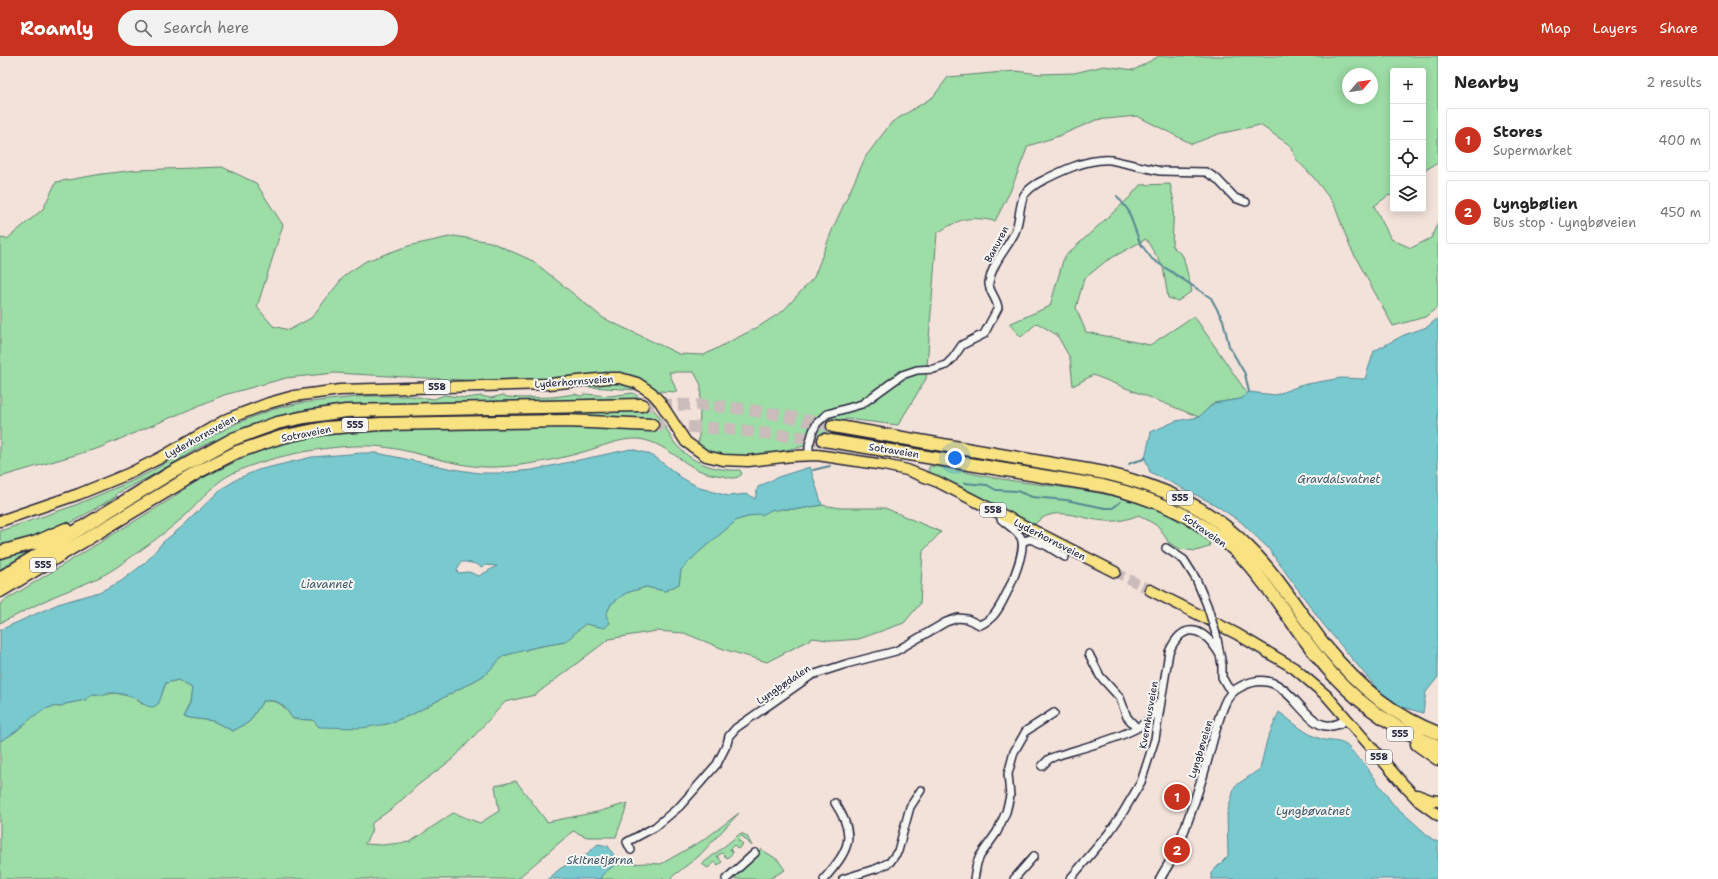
<!DOCTYPE html>
<html lang="en">
<head>
<meta charset="utf-8">
<style>
  body { margin:0; font-family:"Shantell Sans",sans-serif; background:#f2f2f2; color:#222 }
  .controls { position:absolute; right:12px; top:12px; display:grid; overflow:hidden; border-radius:4px; box-shadow:0 2px 10px #0003 }
  .controls button { width:36px; height:36px; display:grid; place-items:center; padding:0; border:0; border-bottom:1px solid #e0e0e0; background:#fff; color:#222; font:20px sans-serif }
  .compass { position:absolute; left:1342px; top:12px; width:36px; height:36px; border-radius:50%; background:#fff; box-shadow:0 2px 10px #0003; rotate:61deg }
  .you { position:absolute; left:955px; top:402px; width:14px; height:14px; margin:-10px; border:3px solid #fff; border-radius:50%; background:#1a73e8; box-shadow:0 0 0 6px #1a73e833 }
  .badge { display:grid; place-items:center; width:26px; height:26px; border-radius:50%; background:#c8321e; color:#fff; font-size:13px; font-weight:700 }
  .pin { position:absolute; translate:-50% -50%; border:2px solid #fff; box-shadow:0 1px 4px #0006 }
  .list { margin:0; padding:0; list-style:none }
  h2 { display:flex; justify-content:space-between; align-items:center; height:52px; margin:0; padding:0 16px; font-size:17px }
  h2 small { font-size:13px; font-weight:400; color:#767676 }
  .list li { display:grid; grid-template-columns:26px 1fr auto; gap:12px; align-items:center; box-sizing:border-box; height:64px; margin:0 8px 8px; padding:0 8px; border:1px solid #e0e0e0; border-radius:4px }
  .list b { display:block; font-size:15px; white-space:nowrap }
  .list p { margin:0; font-size:13px; white-space:nowrap; color:#767676 }
  .list em { font-size:13px; font-style:normal; color:#767676 }
  .icon { flex:none; width:22px; height:22px; fill:none; stroke:currentColor; stroke-width:2; stroke-linecap:round; stroke-linejoin:round }
  .map { position:relative; flex:none; width:1438px; height:823px; overflow:hidden }
  header { display:flex; align-items:center; gap:24px; box-sizing:border-box; height:56px; padding:0 20px; background:#c8321e; color:#fff }
  header strong { font-size:19px }
  nav { display:flex; gap:22px; margin-inline-start:auto; font-size:14px }
  .search { width:280px; height:36px; background:#f2f2f2; display:flex; align-items:center; gap:10px; box-sizing:border-box; padding:0 14px; border-radius:22px; color:#767676; font-size:15px }
  main { display:flex }
  aside { flex:1; background:#fff }
  .map>svg:first-child { display:block }
</style>
</head>
<body>
<header>
<strong>Roamly</strong>
<div class="search"><svg class="icon" aria-label="search" viewBox="0 0 24 24"><circle cx="10" cy="10" r="6"/><path d="M15 15l6 6"/></svg>Search here</div>
<nav><a>Map</a><a>Layers</a><a>Share</a></nav>
</header>
<main>
<div class="map">
<svg width="1438" height="823" viewBox="0 0 1438 823">
  <rect width="100%" height="100%" fill="#f3e2da"/>
  <filter id="ink" filterUnits="userSpaceOnUse"><feTurbulence type="fractalNoise" baseFrequency=".025" numOctaves="2"/><feDisplacementMap in="SourceGraphic" scale="8" xChannelSelector="R" yChannelSelector="G"/><feConvolveMatrix kernelMatrix="1 2 1 2 8 2 1 2 1" color-interpolation-filters="sRGB"/></filter>
  <g filter="url(#ink)">
    <path fill="#9ddda6" stroke="#608070" fill-rule="evenodd" d="M 1159,0 L 1438,0 L 1438,107 L 1423,115 L 1423,15 L 1393,15 L 1393,141 L 1389,139 L 1374,150 L 1391,183 L 1411,192 L 1431,182 L 1438,166 L 1438,251 L 1425,261 L 1393,270 L 1350,191 L 1334,148 L 1314,122 L 1296,103 L 1291,90 L 1260,69 L 1218,78 L 1192,88 L 1137,60 L 1096,64 L 1059,80 L 1028,90 L 1010,136 L 995,165 C 966,160 962,162 937,177 L 926,323 L 898,369 L 846,363 L 805,390 L 743,403 L 698,403 L 701,329 L 694,316 L 669,316 L 677,336 L 335,317 L 286,322 L 224,339 L 99,392 L 0,421 L 0,182 L 7,183 L 43,153 L 56,126 L 102,118 L 136,114 L 222,111 L 256,127 L 283,169 L 257,251 L 273,270 L 289,274 L 311,262 L 345,219 L 366,205 L 408,190 L 454,180 L 491,186 L 533,205 L 603,262 L 679,298 L 704,299 L 758,271 L 783,255 L 814,221 L 833,172 L 866,100 L 892,66 L 933,41 L 948,21 L 1015,15 L 1040,18 L 1074,17 L 1104,10 L 1134,14 ZM 1348,18 L 1372,18 L 1372,42 L 1348,42 Z
      M 1170,128 L 1174,146 L 1172,190 L 1183,200 L 1192,235 L 1178,245 L 1168,242 L 1163,211 L 1146,183 L 1106,205 L 1084,223 L 1076,252 L 1086,276 L 1150,289 L 1194,260 L 1247,337 L 1241,343 L 1214,347 L 1199,361 L 1093,319 L 1073,330 L 1070,302 L 1057,279 L 1037,267 L 1021,281 L 1009,268 L 1050,250 L 1064,201 L 1129,142 L 1140,129 Z
      M 633,337 C 646,345 656,354 663,367 C 667,373 670,381 674,386 C 690,407 715,415 740,414 L 742,418 C 736,424 730,422 723,420 C 714,419 704,417 696,413 C 678,403 660,385 638,383 C 620,382 601,391 583,396 C 556,404 524,410 496,411 C 454,413 414,392 372,390 C 333,388 259,401 226,421 C 210,431 199,447 185,460 C 164,478 140,495 117,511 C 98,524 76,531 55,540 C 36,548 19,559 0,567 L 0,548 L 4,545 L 171,443 L 191,428 L 245,401 L 266,393 L 311,381 L 378,374 L 556,371 L 607,372 L 520,360 L 302,371 L 89,474 L 0,529 L 0,527 L 204,404 L 232,390 L 290,368 L 350,360 L 636,355 L 635,343 L 605,343 L 340,349 L 299,355 L 245,372 L 202,390 L 155,418 L 116,438 L 117,440 L 62,472 L 0,492 L 0,475 L 73,450 L 132,425 L 152,415 L 197,388 L 237,367 L 274,353 L 300,347 L 366,340 L 410,340 L 434,343 L 444,339 L 466,342 L 481,340 L 491,342 L 503,339 L 507,341 L 522,342 L 553,341 L 575,338 L 581,340 L 585,338 L 609,340 Z
      M 930,410 C 954,412 978,420 1002,423 C 1074,435 1154,434 1210,487 L 1209,491 L 1196,495 L 1180,493 L 1169,487 L 1159,471 L 1139,459 C 1129,463 1118,466 1106,465 C 1080,464 1054,446 1033,470 L 960,430 L 931,417 L 928,413 Z
      M 822,449 L 841,452 L 885,452 L 941,476 L 923,495 L 920,548 L 904,567 L 859,583 L 834,585 L 813,582 L 767,606 L 726,594 L 684,577 L 656,575 L 609,583 L 535,639 L 505,646 L 454,702 L 418,729 L 394,751 L 372,767 L 371,776 L 365,788 L 382,789 L 410,786 L 453,757 L 480,767 L 499,755 L 495,730 L 516,725 L 547,766 L 597,756 L 628,747 L 616,781 L 587,781 L 573,775 L 517,823 L 0,823 L 0,685 C 7,681 15,677 21,671 C 31,662 45,648 60,651 L 65,648 L 85,644 L 93,638 L 102,639 L 116,637 L 135,642 L 142,648 L 158,648 L 166,627 L 178,624 L 192,632 L 190,647 L 183,661 L 213,665 L 233,675 L 249,666 L 263,645 C 281,644 283,650 293,663 L 387,668 L 413,658 L 485,619 L 503,600 L 536,591 L 565,586 L 585,568 L 606,559 L 611,548 L 626,537 L 646,531 L 665,535 L 679,528 L 681,514 L 699,496 L 737,464 L 773,453 L 800,453 Z
      M 37,491 L 38,492 L 0,515 L 0,500 Z
      M 739,757 L 699,800 L 669,823 L 593,823 L 599,810 L 646,807 L 661,808 L 705,783 Z
      M 741,777 L 747,780 L 752,790 L 742,780 L 738,784 L 743,788 L 738,793 L 734,789 L 730,793 L 733,797 L 727,802 L 722,797 L 717,800 L 722,806 L 718,809 L 715,806 L 708,812 L 702,808 Z
      M 761,793 L 778,804 L 785,814 L 769,823 L 729,823 Z"/>
    <path fill="#78cacf" stroke="#568794" fill-rule="evenodd" d="M 1438,262 L 1438,621 L 1426,636 L 1423,657 L 1389,647 L 1323,568 L 1268,492 L 1241,466 L 1214,448 L 1150,416 L 1145,402 L 1151,376 L 1176,365 L 1199,361 L 1214,347 L 1241,343 L 1249,336 L 1275,339 L 1302,329 L 1341,322 L 1365,323 L 1374,295 L 1404,279 L 1427,271 Z
      M 631,393 L 646,397 L 655,401 L 682,422 L 700,432 L 728,440 L 748,438 L 755,443 L 758,431 L 778,421 L 810,411 L 822,449 L 800,453 L 780,453 L 777,455 L 773,453 L 762,459 L 758,458 L 737,464 L 699,496 L 681,514 L 679,528 L 665,535 L 646,531 L 626,537 L 611,548 L 606,559 L 610,567 L 605,572 L 585,568 L 565,586 L 536,591 L 503,600 L 485,619 L 413,658 L 387,668 L 361,672 L 319,671 L 313,664 L 293,663 C 284,650 281,643 263,645 L 249,666 L 233,675 L 213,665 L 183,661 L 190,647 L 192,632 L 178,624 L 166,627 C 163,632 160,646 158,648 C 149,656 141,645 133,641 C 127,639 115,636 109,637 C 103,639 109,639 103,639 C 100,639 97,638 93,638 L 85,644 L 65,648 L 60,651 C 45,648 31,663 21,671 C 15,677 7,681 0,685 L 0,574 L 58,548 L 99,536 L 120,526 L 146,506 L 163,486 L 183,470 L 220,434 L 239,422 L 258,414 L 312,401 L 362,397 L 377,397 L 453,413 L 479,417 L 501,417 L 532,414 ZM 466,506 L 476,508 L 482,511 L 486,509 L 497,510 L 479,520 L 469,516 L 458,517 L 457,514 L 461,506 Z
      M 1279,656 C 1293,666 1305,678 1321,683 C 1330,686 1339,684 1346,689 C 1353,694 1356,703 1364,707 L 1392,747 L 1432,783 L 1438,786 L 1438,823 L 1211,823 L 1211,817 L 1228,800 L 1227,757 L 1235,730 L 1260,713 L 1267,684 Z
      M 598,788 L 608,790 L 618,806 L 602,819 L 600,823 L 548,823 L 561,812 L 582,802 Z"/>
    <g fill="none" stroke-linecap="round" stroke-linejoin="round">
      <path stroke="#568794" stroke-width="2" d="M 1117,140 L 1128,154 L 1140,187 L 1152,203 L 1211,242 L 1223,264 L 1229,290 L 1245,318 L 1249,336
        M 1129,408 C 1134,404 1140,406 1145,402
        M 813,414 L 830,410
        M 964,427 L 987,429 L 996,434 L 1017,435 L 1032,441 L 1066,444 L 1105,452 L 1113,452 L 1120,446"/>
      <path stroke="#c9bcba" stroke-width="10" stroke-dasharray="10 5" stroke-linecap="butt" d="M 1115,516 L 1150,534"/>
      <path stroke="#c9bcba" stroke-width="12" stroke-dasharray="12 6" stroke-linecap="butt" d="M 642,349 C 666,349 691,348 715,350 C 755,353 794,362 833,370
        M 652,369 L 729,373 L 824,384"/>
      <g stroke="#22223b" stroke-width="10">
        <path id="minor" d="M 809,399 L 809,389 L 813,375 L 817,367 L 827,358 L 862,348 L 902,319 L 917,314 L 934,313 L 946,309 L 953,302 L 962,289 L 984,278 L 998,252 C 997,242 988,235 989,226 C 993,205 1007,193 1015,176 C 1020,164 1019,150 1024,139 C 1028,134 1033,130 1038,127 C 1059,116 1087,102 1111,104 L 1160,115 L 1206,116 L 1217,123 L 1235,142 L 1246,146
          M 1022,486 L 1030,483 L 1047,490 L 1051,483
          M 1047,490 L 1065,501
          M 1166,492 L 1184,504 L 1196,523 L 1207,549
          M 1216,578 L 1222,609 L 1222,621 L 1227,630 L 1233,636
          M 1089,598 L 1100,620 L 1120,642 L 1127,661 L 1137,672
          M 1042,710 L 1049,703 L 1056,700 C 1078,693 1130,680 1146,666 C 1153,661 1156,652 1160,645
          M 631,794 L 627,786 L 655,771 L 680,750 L 717,708 L 727,688 L 729,680 L 736,672 L 812,619 L 846,608 L 896,595 L 946,566 L 958,562 L 967,563 L 980,569 C 985,567 989,564 993,560 C 1003,550 1028,495 1021,482 C 1018,475 1007,469 1001,463 L 1003,459
          M 726,823 L 755,797
          M 824,823 C 848,795 858,781 835,747
          M 843,823 L 878,812 L 890,806 L 898,795 L 910,751 L 921,734
          M 974,823 L 977,807 L 980,800 L 997,776 L 1006,756 L 1010,740 L 1008,718 L 1014,696 L 1026,675 L 1054,657
          M 1014,823 L 1034,800
          M 1070,823 L 1108,778 L 1122,758 L 1141,726 L 1155,683 L 1169,596 C 1184,562 1205,573 1220,599"/>
      </g>
      <g stroke="#22223b" stroke-width="11">
        <path id="tertiary" d="M 1160,823 C 1165,813 1172,804 1176,794 C 1187,770 1195,744 1203,719 C 1210,696 1215,671 1224,649 C 1227,641 1233,634 1242,630 C 1297,603 1302,695 1347,663"/>
      </g>
      <g stroke="#22223b" stroke-width="13">
        <path id="primary" d="M 0,465 L 79,438 L 128,418 L 160,402 L 227,363 L 269,347 L 294,340 L 340,334 L 549,328 L 608,322 L 620,322 L 637,327 L 652,337 L 660,346 L 686,386 L 706,400 L 723,404 L 748,405 L 792,400 L 817,399 L 884,409 L 907,414 L 938,426 L 1115,516
          M 1150,534 L 1237,578 L 1294,612 L 1327,640 L 1403,728 L 1420,746 L 1438,759
          M 1417,739 L 1430,744 L 1438,745"/>
      </g>
      <g stroke="#22223b" stroke-width="15">
        <path id="motorway" d="M 833,370 L 1105,417 C 1160,430 1208,450 1248,491 C 1279,521 1300,558 1326,591 C 1356,628 1393,660 1438,677
          M 824,384 L 1103,430 C 1153,442 1201,461 1239,498 C 1275,535 1299,582 1334,620 C 1363,651 1398,675 1438,690
          M 0,496 L 34,487 L 66,473
          M 0,522 L 169,418 L 233,383 L 277,367 L 305,361 L 346,355 L 642,349
          M 0,535 L 200,415 L 237,396 L 281,381 L 326,372 L 381,368 L 568,365 L 652,369
          M 1417,688 L 1438,703"/>
      </g>
      <use href="#minor" stroke="#f6f6f2" stroke-width="7"/>
      <use href="#tertiary" stroke="#f6f6f2" stroke-width="8"/>
      <use href="#primary" stroke="#f8e281" stroke-width="10"/>
      <use href="#motorway" stroke="#f8e281" stroke-width="12"/>
      <g stroke="#22223b" stroke-width="10" stroke-linecap="butt">
        <path id="minor-bridge" d="M 1207,549 L 1216,578"/>
      </g>
      <use href="#minor-bridge" stroke="#f6f6f2" stroke-width="7"/>
    </g>
  </g>
  <g text-anchor="middle" stroke-width="4" stroke-linejoin="round" paint-order="stroke">
    <g fill="#f6f6f2" stroke="#626272" stroke-width="1">
      <rect x="424" y="324" width="26" height="14" rx="3"/>
      <rect x="342" y="362" width="26" height="14" rx="3"/>
      <rect x="1167" y="435" width="26" height="14" rx="3"/>
      <rect x="980" y="447" width="26" height="14" rx="3"/>
      <rect x="30" y="502" width="26" height="14" rx="3"/>
      <rect x="1387" y="671" width="26" height="14" rx="3"/>
      <rect x="1366" y="694" width="26" height="14" rx="3"/>
    </g>
    <g font-size="9" font-weight="bold" fill="#22223b">
      <text x="437" y="334">558</text>
      <text x="355" y="372">555</text>
      <text x="1180" y="445">555</text>
      <text x="993" y="457">558</text>
      <text x="43" y="512">555</text>
      <text x="1400" y="681">555</text>
      <text x="1379" y="704">558</text>
    </g>
    <g font-size="10" fill="#22223b" stroke="#f6f6f2">
      <text transform="translate(996 188) rotate(-62)" y="4">Banuren</text>
      <text transform="translate(574 325) rotate(-4)" y="4">Lyderhornsveien</text>
      <text transform="translate(306 377) rotate(-11)" y="4">Sotraveien</text>
      <text transform="translate(200 380) rotate(-29)" y="4">Lyderhornsveien</text>
      <text transform="translate(894 394) rotate(9)" y="4">Sotraveien</text>
      <text transform="translate(1205 474) rotate(35)" y="4">Sotraveien</text>
      <text transform="translate(1050 483) rotate(27)" y="4">Lyderhornsveien</text>
      <text transform="translate(783 628) rotate(-34)" y="4">Lyngbødalen</text>
      <text transform="translate(1148 659) rotate(-80)" y="4">Kvernhusveien</text>
      <text transform="translate(1200 693) rotate(-73)" y="4">Lyngbøveien</text>
    </g>
    <g font-size="11" font-style="italic" fill="#3c5467" stroke="#f6f6f2">
      <text x="1339" y="427">Gravdalsvatnet</text>
      <text x="327" y="532">Liavannet</text>
      <text x="1313" y="759">Lyngbøvatnet</text>
      <text x="600" y="808">Skitnetjørna</text>
    </g>
  </g>
</svg>
<div class="controls">
<button>+</button>
<button>−</button>
<button><svg class="icon" aria-label="locate" viewBox="0 0 24 24"><circle cx="12" cy="12" r="6"/><path d="M12 2v4M12 18v4M2 12h4M18 12h4"/></svg></button>
<button><svg class="icon" aria-label="layers" viewBox="0 0 24 24"><path d="M12 4l9 5-9 5-9-5zM3 14l9 5 9-5"/></svg></button>
</div>
<svg class="compass" viewBox="-18 -18 36 36"><path d="M0-13l5 13h-10z" fill="#e53935"/><path d="M0 13l5-13h-10z" fill="#767676"/></svg>
<div class="you"></div>
<div class="pin badge" style="left:1177px;top:741px">1</div>
<div class="pin badge" style="left:1177px;top:794px">2</div>
</div>
<aside>
<h2>Nearby<small>2 results</small></h2>
<ul class="list">
<li><span class="badge">1</span><div><b>Stores</b><p>Supermarket</p></div><em>400 m</em></li>
<li><span class="badge">2</span><div><b>Lyngbølien</b><p>Bus stop · Lyngbøveien</p></div><em>450 m</em></li>
</ul>
</aside>
</main>
</body>
</html>
